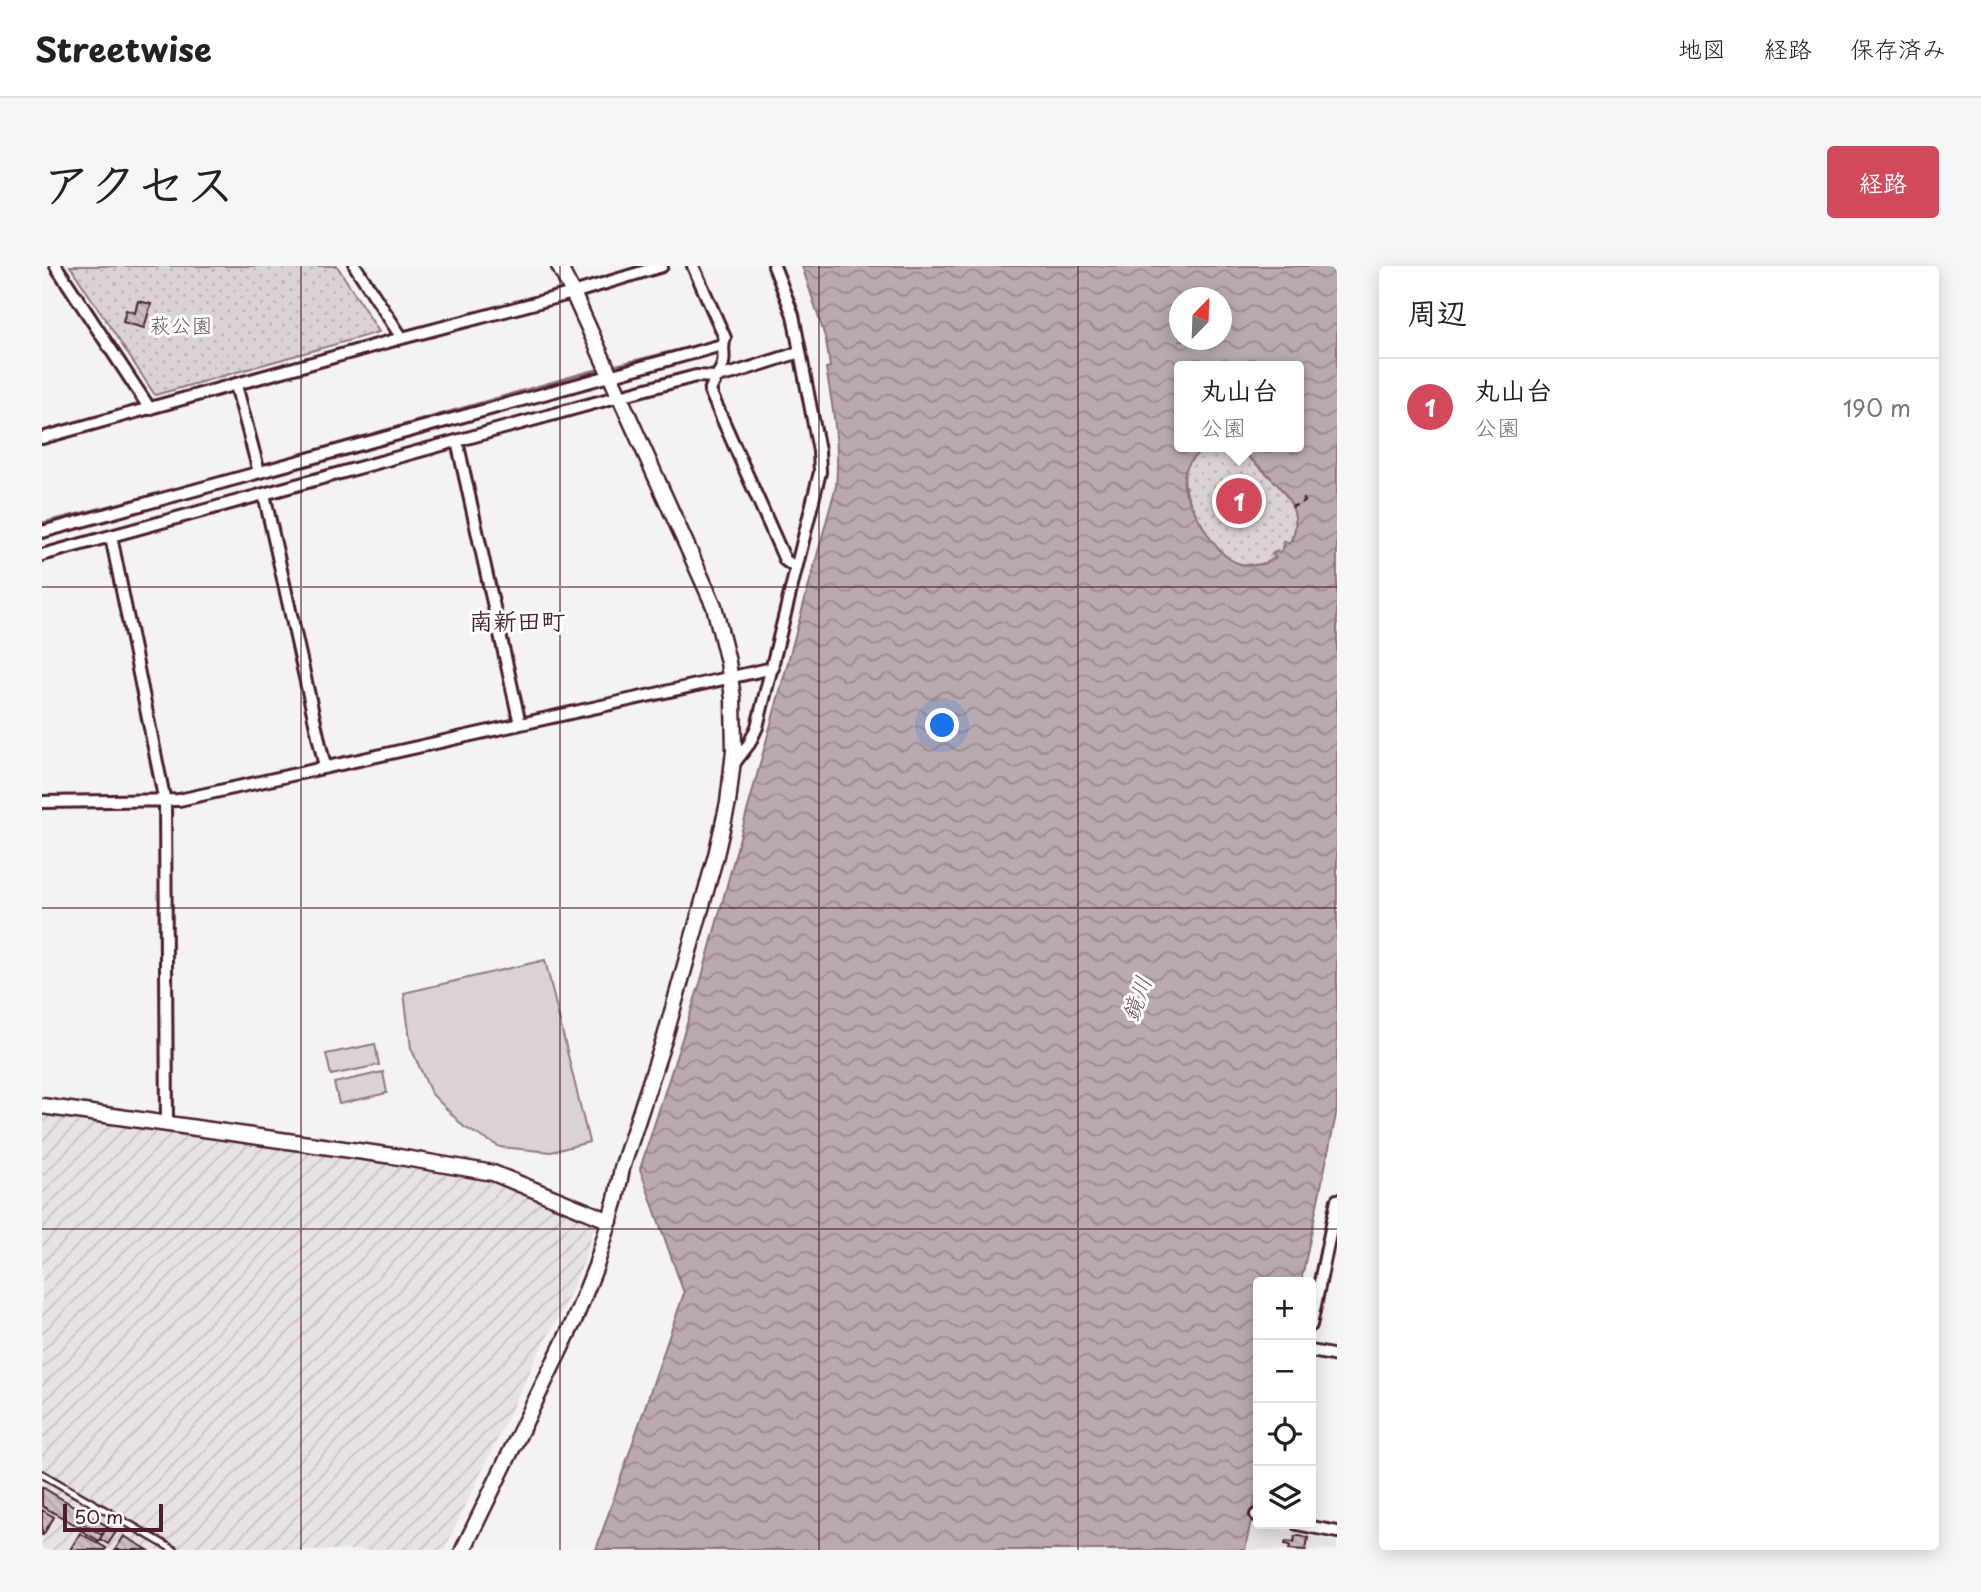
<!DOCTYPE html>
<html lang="ja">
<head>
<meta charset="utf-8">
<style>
  body { margin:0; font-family:"Playpen Sans","Klee One",sans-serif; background:#f6f6f6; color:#222 }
  .controls { position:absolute; right:21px; bottom:21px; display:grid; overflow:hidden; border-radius:7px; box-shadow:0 4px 18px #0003 }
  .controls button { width:63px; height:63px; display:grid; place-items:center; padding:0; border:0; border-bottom:2px solid #e0e0e0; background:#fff; color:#222; font:35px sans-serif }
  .compass { position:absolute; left:1127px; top:21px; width:63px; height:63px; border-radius:50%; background:#fff; box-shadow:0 4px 18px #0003; rotate:23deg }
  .scale { position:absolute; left:21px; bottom:18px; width:100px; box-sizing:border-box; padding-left:7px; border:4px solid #4a1f2b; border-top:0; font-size:19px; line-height:24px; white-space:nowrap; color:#4a1f2b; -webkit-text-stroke:5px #fff; paint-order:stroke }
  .you { position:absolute; left:901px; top:460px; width:24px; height:24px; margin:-18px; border:5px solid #fff; border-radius:50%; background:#1a73e8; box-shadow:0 0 0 10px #1a73e833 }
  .badge { display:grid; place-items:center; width:46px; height:46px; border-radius:50%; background:#d1495b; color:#fff; font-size:23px; font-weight:700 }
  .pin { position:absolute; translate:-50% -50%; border:4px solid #fff; box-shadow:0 2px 7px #0006 }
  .popup { position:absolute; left:1132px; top:95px; width:130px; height:91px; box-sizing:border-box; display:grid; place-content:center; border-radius:7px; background:#fff; filter:drop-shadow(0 2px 5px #0005); font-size:23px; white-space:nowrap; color:#767676 }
  .popup b { font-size:26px; color:#222 }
  .popup::after { content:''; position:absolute; left:50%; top:100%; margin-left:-14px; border:14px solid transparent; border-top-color:#fff }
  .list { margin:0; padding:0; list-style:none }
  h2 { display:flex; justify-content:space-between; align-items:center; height:91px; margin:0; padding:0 28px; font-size:30px }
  h2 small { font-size:23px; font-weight:400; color:#767676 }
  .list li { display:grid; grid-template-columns:46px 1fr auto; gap:21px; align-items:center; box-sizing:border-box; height:98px; padding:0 28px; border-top:2px solid #e0e0e0 }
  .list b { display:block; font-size:26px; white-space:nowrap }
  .list p { margin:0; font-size:23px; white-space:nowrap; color:#767676 }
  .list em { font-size:23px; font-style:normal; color:#767676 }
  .icon { flex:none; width:38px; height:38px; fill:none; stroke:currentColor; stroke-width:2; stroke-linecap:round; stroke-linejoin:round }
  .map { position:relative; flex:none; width:1295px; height:1284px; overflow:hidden; border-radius:7px }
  header { display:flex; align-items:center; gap:42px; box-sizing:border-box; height:98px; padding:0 35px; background:#fff; border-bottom:2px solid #e0e0e0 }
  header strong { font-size:33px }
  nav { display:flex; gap:38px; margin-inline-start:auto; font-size:24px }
  .intro { display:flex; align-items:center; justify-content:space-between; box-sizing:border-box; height:168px; padding:0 42px }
  h1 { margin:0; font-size:49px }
  .button { padding:18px 32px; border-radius:7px; background:#d1495b; color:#fff; font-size:24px; font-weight:700 }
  main { display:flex; gap:42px; padding:0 42px }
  aside { flex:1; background:#fff; border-radius:7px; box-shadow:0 4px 18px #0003 }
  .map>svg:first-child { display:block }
</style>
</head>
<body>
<header>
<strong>Streetwise</strong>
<nav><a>地図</a><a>経路</a><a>保存済み</a></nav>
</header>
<div class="intro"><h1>アクセス</h1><a class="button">経路</a></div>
<main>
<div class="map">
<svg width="1295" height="1284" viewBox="0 0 1295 1284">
  <defs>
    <pattern id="industrial-furrows" width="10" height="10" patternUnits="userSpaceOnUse" patternTransform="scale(1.75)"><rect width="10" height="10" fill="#e7e2e3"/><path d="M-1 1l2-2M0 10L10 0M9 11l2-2" fill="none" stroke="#c8c1c3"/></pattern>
    <pattern id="park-dots" width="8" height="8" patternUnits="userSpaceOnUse" patternTransform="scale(1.75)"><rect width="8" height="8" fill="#dbd2d5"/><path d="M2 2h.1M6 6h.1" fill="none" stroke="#bdb4b7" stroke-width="1.8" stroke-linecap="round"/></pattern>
    <pattern id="water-waves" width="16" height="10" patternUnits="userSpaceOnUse" patternTransform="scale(1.75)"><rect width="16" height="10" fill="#baa9ae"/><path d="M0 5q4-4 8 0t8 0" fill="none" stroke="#99898e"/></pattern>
    <pattern id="building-back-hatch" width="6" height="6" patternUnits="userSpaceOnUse" patternTransform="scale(1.75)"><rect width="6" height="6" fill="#cabdc1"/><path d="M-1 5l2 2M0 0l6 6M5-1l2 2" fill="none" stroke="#afa2a6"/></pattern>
  </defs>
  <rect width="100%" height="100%" fill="#f4f2f2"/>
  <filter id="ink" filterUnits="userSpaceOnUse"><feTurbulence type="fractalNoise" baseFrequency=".0143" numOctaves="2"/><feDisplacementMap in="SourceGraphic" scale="14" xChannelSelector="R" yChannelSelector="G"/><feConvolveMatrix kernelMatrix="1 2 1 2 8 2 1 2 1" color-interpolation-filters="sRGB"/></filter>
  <g filter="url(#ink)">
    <path fill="#e7e2e3" d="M 1210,1258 L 1295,1276 L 1295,1284 L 1204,1284 Z"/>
    <path fill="url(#industrial-furrows)" d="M 0,846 L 445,913 L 549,955 L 552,962 L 541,998 L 522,1041 L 498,1084 L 402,1284 L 0,1284 Z"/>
    <path fill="url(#park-dots)" stroke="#927880" stroke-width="2" d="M 28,0 L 295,0 L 337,66 L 113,129 Z
      M 1165,181 L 1190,181 L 1200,185 C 1224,209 1271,240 1247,278 L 1243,275 C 1239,302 1199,305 1181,290 C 1171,282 1166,271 1160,259 C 1144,230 1128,202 1165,181 Z"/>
    <path fill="#dbd2d5" stroke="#927880" stroke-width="2" d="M 503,694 L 547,876 L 509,886 L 458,881 L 422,861 L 389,827 L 369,782 L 362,727 Z
      M 333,778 L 337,799 L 289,809 L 284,788 Z
      M 341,806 L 345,827 L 297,838 L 292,817 Z"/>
    <path fill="url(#water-waves)" stroke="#8d727a" stroke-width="2" fill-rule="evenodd" d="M 760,0 L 1295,0 L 1295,844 L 1259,1016 L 1216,1016 L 1216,1220 L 1203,1284 L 554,1284 L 642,1027 L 598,903 L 659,714 L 794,220 C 798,180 791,142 784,102 L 788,101 L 784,74 ZM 1138,32 L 1180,32 L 1180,74 L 1138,74 ZM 1138,100 L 1256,100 L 1256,181 L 1190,181 L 1200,185 C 1224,208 1271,240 1247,278 L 1243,275 L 1241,277 L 1243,280 L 1237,287 L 1234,285 L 1230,288 L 1234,292 C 1196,314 1174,285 1158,255 C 1152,245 1144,232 1142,221 C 1139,203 1151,189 1165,181 L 1138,181 Z"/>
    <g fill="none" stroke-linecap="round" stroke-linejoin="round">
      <path stroke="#8d727a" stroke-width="4.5" d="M 284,182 L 546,107 L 648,82
        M 0,258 L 111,230"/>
    </g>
    <path fill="url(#building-back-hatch)" stroke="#4a1f2b" stroke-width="2" d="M 96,35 L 109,38 L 102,62 L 81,56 L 84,44 L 93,47 Z
      M 0,1221 L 45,1248 L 37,1261 L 0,1240 Z
      M 0,1244 L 12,1251 L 1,1269 L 0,1269 Z
      M 45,1249 L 66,1260 L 60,1269 L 40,1257 Z
      M 40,1257 L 60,1269 L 57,1275 L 37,1263 Z
      M 65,1261 L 74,1266 L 66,1278 L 58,1273 Z
      M 38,1267 L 64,1282 L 63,1284 L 28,1284 Z
      M 1257,1269 L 1266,1272 L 1264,1284 L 1247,1283 L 1248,1279 L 1243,1278 L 1244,1275 L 1252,1276 L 1253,1270 Z
      M 82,1270 L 96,1278 L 106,1284 L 73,1284 Z"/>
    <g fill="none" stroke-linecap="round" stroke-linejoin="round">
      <g stroke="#4a1f2b" stroke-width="10">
        <path id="service" d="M 0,1208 L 132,1284"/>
      </g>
      <g stroke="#4a1f2b" stroke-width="16">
        <path id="minor" d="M 14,0 L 108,143
          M 313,0 L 360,72
          M 651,0 L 683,72 C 679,81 683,88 681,97 C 680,104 671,116 668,125 L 743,294 L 754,302
          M 194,119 L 217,206
          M 0,172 L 360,72 L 531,27 L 620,0
          M 415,175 L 478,458
          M 222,228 L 283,501
          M 0,266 L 680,79
          M 69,270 L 123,536 L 125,859
          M 0,289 L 578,130 L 654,110 L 673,111 L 692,107 L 758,86
          M 691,499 L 707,478 L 715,461 L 778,206 L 777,185 L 751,49 L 732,0
          M 0,536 L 137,534 L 731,402
          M 1269,1059 L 1295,934
          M 1269,1085 L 1295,1090
          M 1214,1249 L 1216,1250
          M 1255,1258 L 1295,1266"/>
      </g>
      <g stroke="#4a1f2b" stroke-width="19">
        <path id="tertiary" d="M 0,840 L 351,890 L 451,907 L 568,955
          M 421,1284 L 532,1055 L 554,1000 L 574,933 L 580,902 L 623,771 L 674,589 L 686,537 L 692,485 L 691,432 L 686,396 L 672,340 L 531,27 L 517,0"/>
      </g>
      <path stroke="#4a1f2b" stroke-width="2.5" stroke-dasharray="5 5" stroke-linecap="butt" d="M 1261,232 L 1265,239
        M 1250,241 L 1263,235"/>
      <use href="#service" stroke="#fff" stroke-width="5"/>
      <use href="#minor" stroke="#fff" stroke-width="10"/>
      <use href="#tertiary" stroke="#fff" stroke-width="14"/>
    </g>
  </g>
  <path fill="none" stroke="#4a1f2b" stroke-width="2" stroke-opacity="0.55" d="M 259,0 L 259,1284M 518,0 L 518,1284M 777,0 L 777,1284M 1036,0 L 1036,1284M 0,321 L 1295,321M 0,642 L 1295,642M 0,963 L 1295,963"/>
  <g text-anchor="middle" stroke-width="6" stroke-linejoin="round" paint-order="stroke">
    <g font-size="21" fill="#6e4c56" stroke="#fff">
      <text x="139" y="67">萩公園</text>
    </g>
    <g font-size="23" font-style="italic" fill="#714f59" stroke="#fff">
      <text transform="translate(1095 733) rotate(-70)" y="8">鏡川</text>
    </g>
    <g font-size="24" font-weight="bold" fill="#4a1f2b" stroke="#fff">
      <text x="475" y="364">南新田町</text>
    </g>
  </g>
</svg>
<div class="controls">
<button>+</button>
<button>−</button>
<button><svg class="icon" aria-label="locate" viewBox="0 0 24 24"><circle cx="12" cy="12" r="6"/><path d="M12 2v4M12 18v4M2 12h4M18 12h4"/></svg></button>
<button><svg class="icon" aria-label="layers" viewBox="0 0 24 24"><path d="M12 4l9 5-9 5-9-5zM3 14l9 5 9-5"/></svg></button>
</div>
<svg class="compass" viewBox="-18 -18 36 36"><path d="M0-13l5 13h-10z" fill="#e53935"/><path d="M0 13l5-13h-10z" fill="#767676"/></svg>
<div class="scale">50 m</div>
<div class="you"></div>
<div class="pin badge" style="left:1197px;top:235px">1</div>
<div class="popup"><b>丸山台</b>公園</div>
</div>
<aside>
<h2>周辺<small></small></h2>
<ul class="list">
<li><span class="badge">1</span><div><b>丸山台</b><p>公園</p></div><em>190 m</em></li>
</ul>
</aside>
</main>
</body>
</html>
